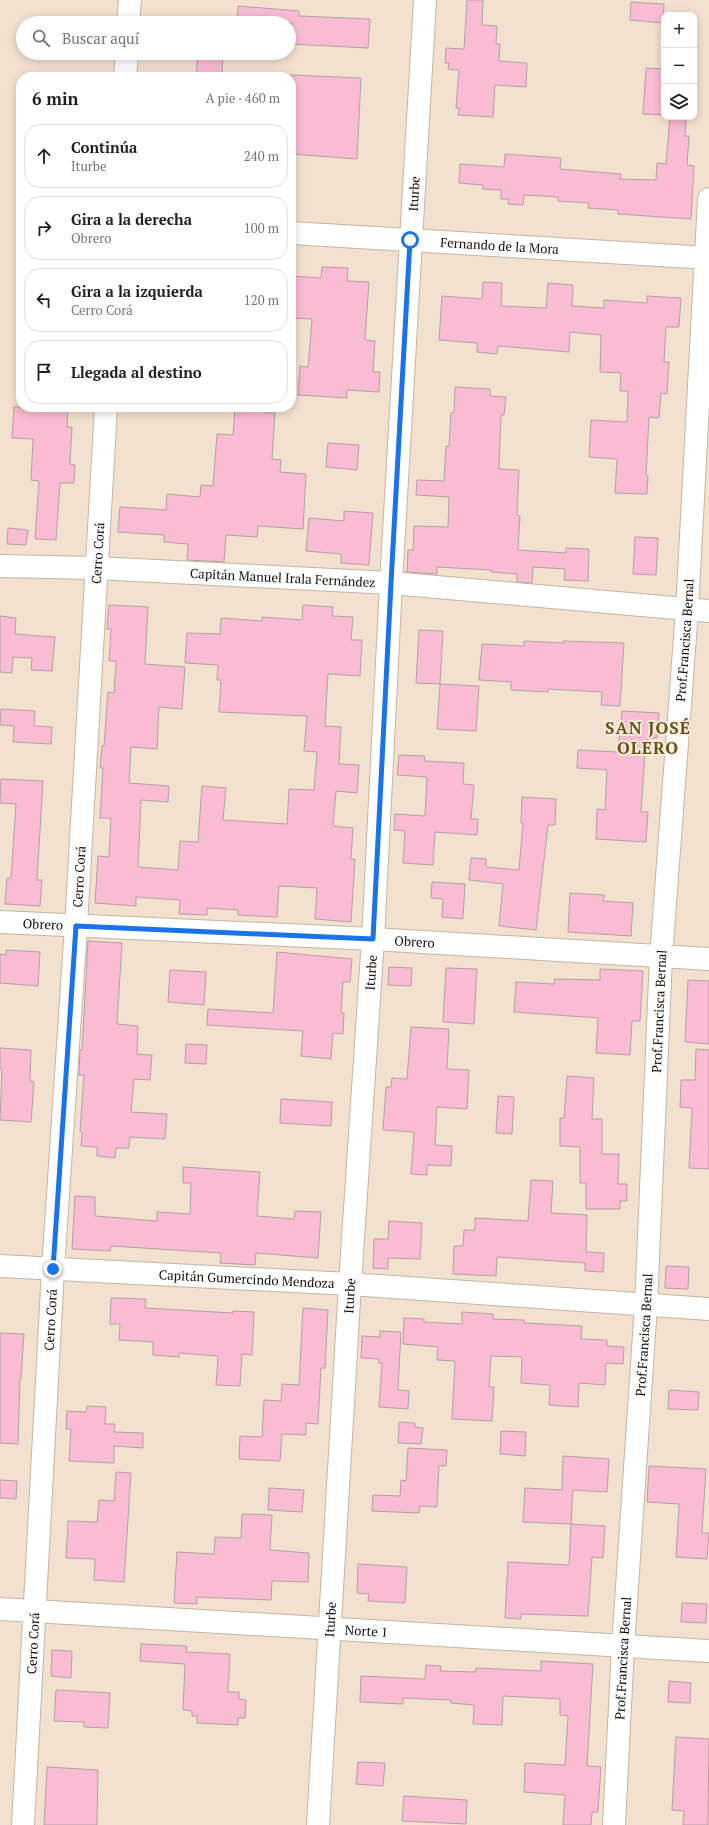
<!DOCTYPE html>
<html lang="es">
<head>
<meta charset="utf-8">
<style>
  body { margin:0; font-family:"PT Serif",serif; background:#f6f6f6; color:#202124 }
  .controls { position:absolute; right:12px; top:12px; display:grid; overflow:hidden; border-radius:8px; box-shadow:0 2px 10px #0003 }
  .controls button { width:36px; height:36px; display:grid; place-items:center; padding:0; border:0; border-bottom:1px solid #e0e0e0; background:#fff; color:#202124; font:20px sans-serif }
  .stop { position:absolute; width:12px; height:12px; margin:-9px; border:3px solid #1a73e8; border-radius:50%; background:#fff }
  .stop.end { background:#1a73e8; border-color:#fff; box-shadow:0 1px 4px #0008 }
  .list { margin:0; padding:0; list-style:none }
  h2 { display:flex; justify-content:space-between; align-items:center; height:52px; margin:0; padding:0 16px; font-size:17px }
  h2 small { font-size:13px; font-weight:400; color:#757577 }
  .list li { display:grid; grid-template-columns:26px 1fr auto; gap:12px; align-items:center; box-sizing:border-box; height:64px; margin:0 8px 8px; padding:0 8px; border:1px solid #e0e0e0; border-radius:16px }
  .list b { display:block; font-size:15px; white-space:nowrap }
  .list p { margin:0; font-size:13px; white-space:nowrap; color:#757577 }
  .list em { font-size:13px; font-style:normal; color:#757577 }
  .icon { flex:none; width:22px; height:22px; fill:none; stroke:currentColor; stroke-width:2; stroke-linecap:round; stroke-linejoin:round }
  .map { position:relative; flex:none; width:709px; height:1825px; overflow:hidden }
  .search { position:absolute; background:#fff; box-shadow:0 2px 10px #0003; left:16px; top:16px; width:280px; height:44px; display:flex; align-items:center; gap:10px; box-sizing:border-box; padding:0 14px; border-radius:22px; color:#757577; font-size:15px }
  .panel { position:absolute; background:#fff; box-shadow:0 2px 10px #0003; left:16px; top:72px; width:280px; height:340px; border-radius:16px }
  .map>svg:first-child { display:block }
</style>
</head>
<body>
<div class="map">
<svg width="709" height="1825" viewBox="0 0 709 1825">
  <rect width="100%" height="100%" fill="#f3e1d0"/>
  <path fill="#f9bcd3" stroke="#b59ea6" d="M 467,0 L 483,0 L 482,25 L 497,26 L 496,44 L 500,44 L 499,61 L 527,63 L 526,87 L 495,85 L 493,117 L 458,115 L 459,108 L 456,108 L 459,70 L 448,69 L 449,63 L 445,63 L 446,48 L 464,49 Z
    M 631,2 L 664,4 L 663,23 L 630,20 Z
    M 238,6 L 299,11 L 299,16 L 370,19 L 368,48 L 291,44 L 292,23 L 237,23 Z
    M 198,53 L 223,53 L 222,77 L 196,77 Z
    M 646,68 L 664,69 L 664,115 L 643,114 Z
    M 291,75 L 361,78 L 357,159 L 291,154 Z
    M 670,117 L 686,117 L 685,136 L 689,136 L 687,165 L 694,166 L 691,219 L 618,214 L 618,210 L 588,208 L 589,203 L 558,201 L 558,197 L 524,195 L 523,205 L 508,204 L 509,199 L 501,199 L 501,190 L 483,189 L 483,185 L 459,183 L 460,164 L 504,167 L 505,154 L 561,158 L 560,169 L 621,174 L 620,179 L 656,180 L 657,163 L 666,164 Z
    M 322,267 L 348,268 L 347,281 L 369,282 L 365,340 L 375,341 L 373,372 L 380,372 L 379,392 L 347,390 L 347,398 L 298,395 L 300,366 L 308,367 L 312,319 L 291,318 L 291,276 L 321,278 Z
    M 483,282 L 502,283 L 501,306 L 546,308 L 548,283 L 573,285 L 572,306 L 604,308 L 604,300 L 647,303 L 647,296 L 681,298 L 679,327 L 666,327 L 664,362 L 669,362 L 667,394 L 661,393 L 659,418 L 649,417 L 646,475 L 648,476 L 647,494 L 615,493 L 617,459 L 589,457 L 591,420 L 627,422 L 628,391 L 620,391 L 621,373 L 600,372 L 601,335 L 570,332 L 569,352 L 498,346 L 497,354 L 477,352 L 477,343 L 439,340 L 442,296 L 482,299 Z
    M 455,387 L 490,389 L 490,396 L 506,397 L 504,415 L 501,415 L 499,469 L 519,470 L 517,515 L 520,516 L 518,550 L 566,553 L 566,548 L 589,549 L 588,581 L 564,580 L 565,569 L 533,567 L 532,583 L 517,582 L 517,574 L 491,572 L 491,570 L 437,567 L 437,574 L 407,572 L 408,550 L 413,550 L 414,526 L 448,527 L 449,497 L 416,495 L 417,480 L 444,481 L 446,446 L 449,446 L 451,413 L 454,412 Z
    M 14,407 L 68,407 L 67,427 L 72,427 L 70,464 L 75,465 L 74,483 L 60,483 L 56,540 L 35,539 L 39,481 L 31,480 L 33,439 L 12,438 Z
    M 235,407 L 266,407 L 266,413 L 275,413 L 272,459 L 281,460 L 280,472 L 306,474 L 303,529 L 258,526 L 257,537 L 226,535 L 224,562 L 187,560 L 188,544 L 164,542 L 164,535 L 118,532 L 120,507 L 166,510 L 167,494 L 200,497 L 201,485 L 213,486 L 217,434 L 233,435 Z
    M 328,443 L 359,445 L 357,470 L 326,467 Z
    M 344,511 L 373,513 L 369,565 L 341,563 L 341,554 L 306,551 L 309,518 L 344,521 Z
    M 8,528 L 28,530 L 26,545 L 7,544 Z
    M 635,537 L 658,538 L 656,575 L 633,574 Z
    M 109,605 L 148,607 L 145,664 L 185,667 L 182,709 L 159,707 L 157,749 L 131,747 L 129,783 L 169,786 L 168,802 L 141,800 L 138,867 L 178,870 L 180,841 L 198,842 L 202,786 L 226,788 L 223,820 L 287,824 L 289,789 L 314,790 L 317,752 L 304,751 L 307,716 L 219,712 L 221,680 L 217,680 L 218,665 L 185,663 L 187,633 L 220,634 L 221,618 L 262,621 L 262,617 L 302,620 L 303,605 L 333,607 L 332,616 L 353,617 L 351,640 L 362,640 L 360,676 L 328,674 L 325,726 L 341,727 L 339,764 L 359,765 L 357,793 L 336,791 L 333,826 L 353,828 L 351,859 L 355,859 L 351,922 L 315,919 L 317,888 L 279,886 L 277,917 L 238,915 L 238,910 L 207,908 L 207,915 L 179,914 L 180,900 L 136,897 L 136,906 L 95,903 L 98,856 L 109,857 L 111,818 L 100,818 L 103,768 L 100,768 L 102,746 L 104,746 L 108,692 L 114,693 L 116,661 L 109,661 L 111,629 L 107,629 Z
    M 0,616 L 16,618 L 15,634 L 55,637 L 52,671 L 31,670 L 32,658 L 13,657 L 12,673 L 0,672 Z
    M 419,630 L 443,631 L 440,684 L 416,683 Z
    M 524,641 L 563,643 L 563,641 L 624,643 L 620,706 L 601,705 L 602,692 L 549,689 L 548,692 L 511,690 L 511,682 L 479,680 L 482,644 L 524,646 Z
    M 440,684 L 479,686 L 476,731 L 437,729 Z
    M 1,709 L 35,711 L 34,726 L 52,727 L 51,744 L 13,742 L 14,726 L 0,725 Z
    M 622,711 L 659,713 L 657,738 L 648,738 L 647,753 L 645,753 L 641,812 L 648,812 L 646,842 L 596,839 L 597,809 L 605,810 L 607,770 L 577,768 L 578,750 L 618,752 Z
    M 399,755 L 425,756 L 424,761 L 464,763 L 463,784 L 474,785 L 471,819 L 478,819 L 477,835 L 435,832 L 433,865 L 403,863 L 405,831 L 394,830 L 395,814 L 425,816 L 427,777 L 397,775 Z
    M 1,779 L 43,781 L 37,880 L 42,880 L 40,906 L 5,904 L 7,878 L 11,878 L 16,804 L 0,803 Z
    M 522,797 L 556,799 L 555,825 L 548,825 L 536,930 L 499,926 L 503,884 L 469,880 L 471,858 L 486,859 L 486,867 L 519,870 L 523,823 L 521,823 Z
    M 432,882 L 465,884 L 463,919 L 442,917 L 443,899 L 431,898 Z
    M 570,893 L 604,895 L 603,901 L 633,903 L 631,936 L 568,932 Z
    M 88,941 L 122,943 L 117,1024 L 138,1026 L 137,1054 L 152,1055 L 150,1080 L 134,1079 L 131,1112 L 167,1114 L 165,1139 L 130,1137 L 129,1148 L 116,1148 L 115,1158 L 97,1156 L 97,1147 L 81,1146 L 82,1132 L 80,1131 L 84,1075 L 79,1075 L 80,1050 L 82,1050 Z
    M 6,950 L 40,952 L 38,986 L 0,983 L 0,954 L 6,955 Z
    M 277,952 L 352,959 L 350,982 L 343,982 L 341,1013 L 344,1013 L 343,1034 L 333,1033 L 331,1059 L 301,1056 L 303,1031 L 207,1025 L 208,1009 L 273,1013 Z
    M 389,967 L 412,968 L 411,986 L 388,985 Z
    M 446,968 L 477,969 L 474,1024 L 443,1022 Z
    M 600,969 L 643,971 L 640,1021 L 632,1021 L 630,1055 L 596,1053 L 598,1018 L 514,1012 L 516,982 L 554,984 L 555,979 L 600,980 Z
    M 170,970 L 206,972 L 204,1005 L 168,1002 Z
    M 688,980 L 709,981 L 709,1044 L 685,1042 Z
    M 411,1027 L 449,1029 L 447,1069 L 469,1070 L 467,1109 L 437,1107 L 435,1145 L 452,1146 L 451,1166 L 427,1165 L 427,1175 L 411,1174 L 414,1132 L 383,1130 L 386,1087 L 391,1087 L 392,1078 L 407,1079 Z
    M 186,1044 L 207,1045 L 206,1064 L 185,1063 Z
    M 0,1048 L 31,1050 L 30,1081 L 34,1082 L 31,1122 L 0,1120 L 2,1069 L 0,1069 Z
    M 696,1049 L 709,1050 L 709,1169 L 689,1168 L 692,1108 L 680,1107 L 681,1080 L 695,1080 Z
    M 567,1076 L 594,1078 L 592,1119 L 602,1119 L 602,1154 L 619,1154 L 618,1184 L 627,1184 L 627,1201 L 620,1201 L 620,1209 L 586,1209 L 586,1183 L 580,1183 L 580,1147 L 560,1146 L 560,1118 L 564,1118 Z
    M 498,1096 L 514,1097 L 512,1134 L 496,1133 Z
    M 281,1099 L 332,1102 L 331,1126 L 280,1123 Z
    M 183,1167 L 260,1172 L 257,1216 L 294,1219 L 295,1211 L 321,1212 L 318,1258 L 256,1253 L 255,1265 L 220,1263 L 221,1253 L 111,1246 L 110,1251 L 72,1249 L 75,1196 L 95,1197 L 95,1216 L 157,1221 L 157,1212 L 190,1214 L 191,1183 L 183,1183 Z
    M 531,1180 L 553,1181 L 551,1213 L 587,1215 L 586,1252 L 604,1253 L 603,1272 L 585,1271 L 585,1263 L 497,1257 L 496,1276 L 453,1274 L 454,1246 L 463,1246 L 464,1230 L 475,1230 L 475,1218 L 528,1221 Z
    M 389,1221 L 422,1223 L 420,1259 L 388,1258 L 388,1269 L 373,1268 L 374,1239 L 388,1239 Z
    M 666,1266 L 689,1267 L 688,1289 L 665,1288 Z
    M 111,1298 L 146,1299 L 145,1308 L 233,1313 L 233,1311 L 254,1312 L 252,1355 L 242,1354 L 240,1386 L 216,1385 L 218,1356 L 179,1353 L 179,1357 L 153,1355 L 153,1342 L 119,1340 L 120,1324 L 110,1324 Z
    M 303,1308 L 328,1310 L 325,1368 L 321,1368 L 318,1424 L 306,1423 L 306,1435 L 282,1434 L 280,1461 L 239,1459 L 240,1436 L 262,1437 L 264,1400 L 281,1401 L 282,1384 L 299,1385 Z
    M 462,1312 L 493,1314 L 493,1319 L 524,1320 L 524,1323 L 582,1326 L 581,1339 L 607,1340 L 607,1346 L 624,1347 L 623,1364 L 606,1363 L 605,1385 L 579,1383 L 578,1407 L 549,1405 L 550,1385 L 521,1383 L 522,1357 L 491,1356 L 489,1387 L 494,1387 L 492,1421 L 452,1419 L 455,1361 L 437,1360 L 438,1347 L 403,1344 L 404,1318 L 424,1319 L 424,1322 L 462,1324 Z
    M 380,1331 L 401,1332 L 398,1390 L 409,1391 L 408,1409 L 379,1407 L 382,1363 L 379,1363 L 379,1359 L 361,1358 L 362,1336 L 380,1337 Z
    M 0,1333 L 24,1334 L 21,1379 L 20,1379 L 18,1444 L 0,1443 Z
    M 669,1390 L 699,1392 L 698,1410 L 668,1409 Z
    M 87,1406 L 106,1407 L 105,1424 L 115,1424 L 114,1432 L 143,1433 L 143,1448 L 114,1446 L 114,1463 L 69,1461 L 71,1429 L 66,1429 L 67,1411 L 86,1412 Z
    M 399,1422 L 415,1423 L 415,1427 L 423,1428 L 421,1444 L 398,1443 Z
    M 501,1431 L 526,1432 L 525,1456 L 500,1454 Z
    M 408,1448 L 447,1450 L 446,1466 L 439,1466 L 437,1507 L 420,1506 L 419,1513 L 372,1511 L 373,1495 L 400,1496 L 401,1480 L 406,1481 Z
    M 563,1456 L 609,1459 L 607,1492 L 573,1490 L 571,1524 L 523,1522 L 525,1488 L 562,1490 Z
    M 649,1466 L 706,1469 L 702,1533 L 709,1533 L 707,1559 L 676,1557 L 679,1504 L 647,1502 Z
    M 116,1472 L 131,1473 L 124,1582 L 94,1580 L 95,1559 L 66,1558 L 68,1521 L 97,1522 L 99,1500 L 114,1501 Z
    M 0,1480 L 17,1481 L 16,1499 L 0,1498 Z
    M 269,1488 L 304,1490 L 302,1512 L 268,1510 Z
    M 242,1514 L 272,1515 L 270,1550 L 309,1553 L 308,1582 L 272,1581 L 271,1600 L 197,1597 L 197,1604 L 174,1603 L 177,1552 L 214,1554 L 215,1537 L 241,1538 Z
    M 571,1524 L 605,1526 L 603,1558 L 592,1557 L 588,1616 L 521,1614 L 521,1619 L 505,1618 L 508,1562 L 569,1565 Z
    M 358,1564 L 407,1567 L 405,1603 L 368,1601 L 369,1594 L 357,1593 Z
    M 682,1603 L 707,1604 L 706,1623 L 681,1622 Z
    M 141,1644 L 187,1646 L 186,1652 L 230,1654 L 228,1692 L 239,1692 L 239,1699 L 246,1700 L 245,1718 L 238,1718 L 238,1725 L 197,1723 L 197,1716 L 192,1716 L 192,1711 L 183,1710 L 185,1664 L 140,1661 Z
    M 52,1650 L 72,1651 L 71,1678 L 51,1676 Z
    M 541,1661 L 593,1664 L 587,1766 L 601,1767 L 598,1812 L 592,1812 L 591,1825 L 563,1825 L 565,1795 L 524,1792 L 525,1763 L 565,1765 L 568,1716 L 560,1715 L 560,1699 L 503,1696 L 502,1725 L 473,1724 L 474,1705 L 451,1703 L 451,1700 L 403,1698 L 403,1704 L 360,1702 L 361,1676 L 425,1679 L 426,1665 L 441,1666 L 440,1671 L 475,1672 L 476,1668 L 541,1671 Z
    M 669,1681 L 691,1683 L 690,1703 L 668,1702 Z
    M 56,1690 L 110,1693 L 108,1728 L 84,1727 L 84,1722 L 54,1721 Z
    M 676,1737 L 709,1739 L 708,1825 L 683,1825 L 684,1811 L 672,1810 Z
    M 358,1762 L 385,1763 L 383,1786 L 356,1784 Z
    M 47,1767 L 98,1770 L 97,1825 L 44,1825 Z
    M 404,1796 L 467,1800 L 466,1824 L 402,1821 Z"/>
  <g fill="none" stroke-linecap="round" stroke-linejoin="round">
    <g stroke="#c5b4a4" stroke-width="24">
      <g id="minor">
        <path d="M 128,23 L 130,0"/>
        <path d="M 125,77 L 127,53"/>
        <path id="s1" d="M 291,233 L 709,258"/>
        <path id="s2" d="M 0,566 L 96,568 L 391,583 L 709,611"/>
        <path id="s3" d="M 0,922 L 373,939 L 709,959"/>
        <path id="s4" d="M 0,1266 L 350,1284 L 709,1309"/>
        <path id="s5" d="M 0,1609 L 709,1651"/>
        <path id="s6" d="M 23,1825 L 53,1269 L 76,926 L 106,407"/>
        <path id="s7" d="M 318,1825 L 350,1284 L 373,939 L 391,583 L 425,0"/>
        <path id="s8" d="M 614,1825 L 623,1646 L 646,1305 L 661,957 L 687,610 L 709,199"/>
      </g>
    </g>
    <use href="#minor" stroke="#fff" stroke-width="22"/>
  </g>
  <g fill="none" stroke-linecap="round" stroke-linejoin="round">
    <path stroke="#1a73e8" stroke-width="5" d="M 53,1269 L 76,926 L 373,939 L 391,583 L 410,240"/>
  </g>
  <g text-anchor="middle" stroke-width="3.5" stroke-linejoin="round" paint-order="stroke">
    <g font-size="13" fill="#120c07" stroke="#fdefe1">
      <text dy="5" stroke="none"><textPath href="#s7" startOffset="1634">Iturbe</textPath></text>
      <text dy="5" stroke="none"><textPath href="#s1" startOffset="209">Fernando de la Mora</textPath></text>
      <text dy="5" stroke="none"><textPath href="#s6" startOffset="1274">Cerro Corá</textPath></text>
      <text dy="5" stroke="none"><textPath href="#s2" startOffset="283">Capitán Manuel Irala Fernández</textPath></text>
      <text dy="5" stroke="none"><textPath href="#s8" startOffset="1187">Prof.Francisca Bernal</textPath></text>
      <text dy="5" stroke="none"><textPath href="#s6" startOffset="950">Cerro Corá</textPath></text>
      <text dy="5" stroke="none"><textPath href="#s3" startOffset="43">Obrero</textPath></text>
      <text dy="5" stroke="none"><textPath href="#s3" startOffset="415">Obrero</textPath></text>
      <text dy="5" stroke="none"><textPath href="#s7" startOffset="854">Iturbe</textPath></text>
      <text dy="5" stroke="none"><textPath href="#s8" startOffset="815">Prof.Francisca Bernal</textPath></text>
      <text dy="5" stroke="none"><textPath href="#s4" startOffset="247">Capitán Gumercindo Mendoza</textPath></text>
      <text dy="5" stroke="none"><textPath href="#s7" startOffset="530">Iturbe</textPath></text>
      <text dy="5" stroke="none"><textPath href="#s6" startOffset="506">Cerro Corá</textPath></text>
      <text dy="5" stroke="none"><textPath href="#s8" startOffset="491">Prof.Francisca Bernal</textPath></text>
      <text dy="5" stroke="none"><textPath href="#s7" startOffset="206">Iturbe</textPath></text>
      <text dy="5" stroke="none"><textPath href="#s5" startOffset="367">Norte 1</textPath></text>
      <text dy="5" stroke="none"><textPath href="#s6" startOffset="182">Cerro Corá</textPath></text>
      <text dy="5" stroke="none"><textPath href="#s8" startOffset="167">Prof.Francisca Bernal</textPath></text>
    </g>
    <g font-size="17" font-weight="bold" letter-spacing="1" fill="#675418" stroke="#fdefe1">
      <text x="648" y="734">SAN JOSÉ<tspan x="648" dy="20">OLERO</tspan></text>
    </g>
  </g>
</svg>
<div class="controls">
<button>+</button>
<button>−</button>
<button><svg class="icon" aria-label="layers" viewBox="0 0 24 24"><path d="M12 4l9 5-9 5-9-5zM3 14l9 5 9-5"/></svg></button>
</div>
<div class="stop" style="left:410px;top:240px"></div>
<div class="stop end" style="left:53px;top:1269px"></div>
<div class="search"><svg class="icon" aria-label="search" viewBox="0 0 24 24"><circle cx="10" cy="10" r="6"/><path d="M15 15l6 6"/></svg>Buscar aquí</div>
<section class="panel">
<h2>6 min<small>A pie · 460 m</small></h2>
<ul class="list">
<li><svg class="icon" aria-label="ahead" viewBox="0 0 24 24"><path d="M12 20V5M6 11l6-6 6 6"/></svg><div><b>Continúa</b><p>Iturbe</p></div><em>240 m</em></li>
<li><svg class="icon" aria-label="right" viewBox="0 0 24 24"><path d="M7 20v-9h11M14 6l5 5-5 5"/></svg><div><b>Gira a la derecha</b><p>Obrero</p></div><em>100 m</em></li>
<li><svg class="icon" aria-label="left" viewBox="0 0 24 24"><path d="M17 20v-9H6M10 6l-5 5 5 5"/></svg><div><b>Gira a la izquierda</b><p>Cerro Corá</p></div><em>120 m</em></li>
<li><svg class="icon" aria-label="arrive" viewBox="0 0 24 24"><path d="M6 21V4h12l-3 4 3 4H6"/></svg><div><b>Llegada al destino</b></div></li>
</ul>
</section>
</div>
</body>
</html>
